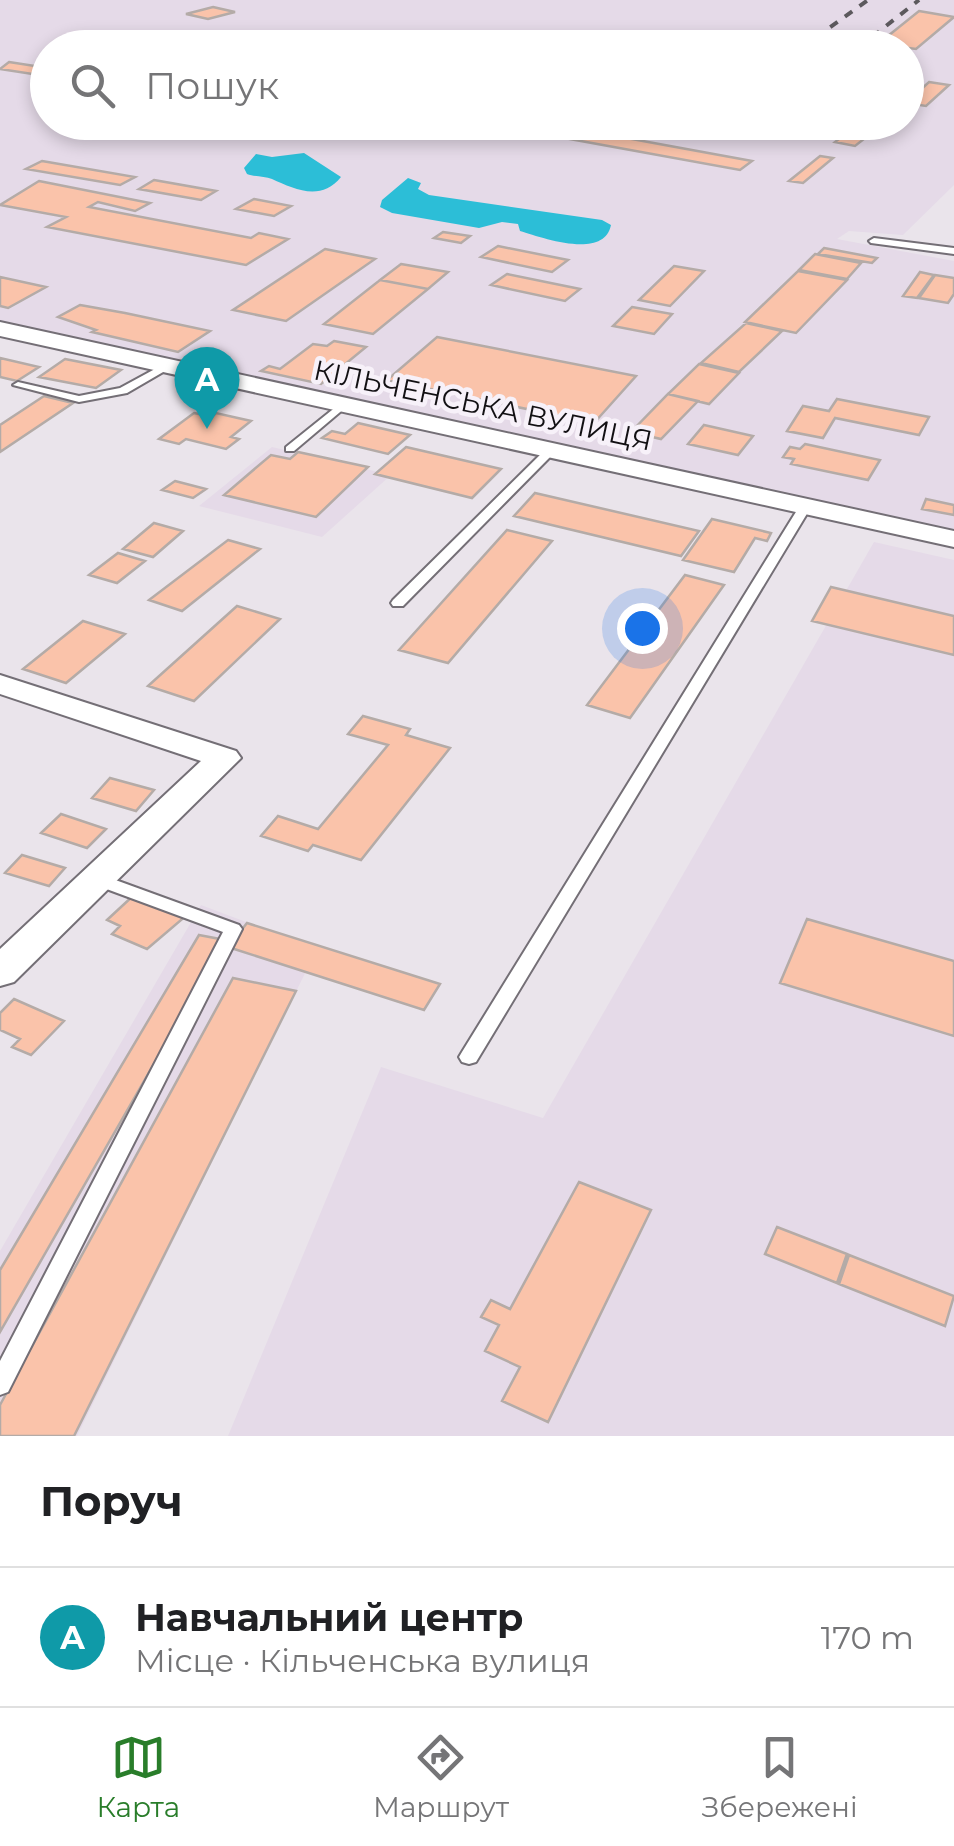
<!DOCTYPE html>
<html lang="uk">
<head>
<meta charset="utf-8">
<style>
  body { margin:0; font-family:Montserrat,sans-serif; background:#f6f6f6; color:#202124 }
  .you { position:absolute; left:642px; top:628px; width:35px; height:35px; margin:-25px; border:8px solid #fff; border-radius:50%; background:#1a73e8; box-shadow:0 0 0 15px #1a73e833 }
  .badge { display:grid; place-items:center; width:65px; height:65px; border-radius:50%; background:#297d2a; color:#fff; font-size:32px; font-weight:700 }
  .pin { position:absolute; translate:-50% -82px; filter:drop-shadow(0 2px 5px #0008) }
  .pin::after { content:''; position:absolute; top:52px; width:35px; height:30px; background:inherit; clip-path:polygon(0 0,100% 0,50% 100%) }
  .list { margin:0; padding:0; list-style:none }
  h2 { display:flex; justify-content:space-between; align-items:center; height:130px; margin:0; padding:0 40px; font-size:42px }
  h2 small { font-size:32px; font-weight:400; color:#757577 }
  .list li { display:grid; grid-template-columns:65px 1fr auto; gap:30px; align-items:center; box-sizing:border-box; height:140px; padding:0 40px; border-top:2px solid #e0e0e0 }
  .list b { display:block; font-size:38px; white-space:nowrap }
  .list p { margin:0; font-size:32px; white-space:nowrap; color:#757577 }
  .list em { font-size:32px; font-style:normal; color:#757577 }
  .icon { flex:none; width:55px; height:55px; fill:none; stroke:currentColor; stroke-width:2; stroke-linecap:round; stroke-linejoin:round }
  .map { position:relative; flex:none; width:954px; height:1436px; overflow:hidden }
  .search { position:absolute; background:#fff; box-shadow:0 5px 15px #0003; left:30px; right:30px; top:30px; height:110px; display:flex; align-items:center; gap:25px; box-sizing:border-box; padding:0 35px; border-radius:55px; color:#757577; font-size:38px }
  .sheet { height:270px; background:#fff }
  nav { display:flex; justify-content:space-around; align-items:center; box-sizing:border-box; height:140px; border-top:2px solid #e0e0e0; background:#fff; font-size:28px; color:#757577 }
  nav a { display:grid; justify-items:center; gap:5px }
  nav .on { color:#297d2a }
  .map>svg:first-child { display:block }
</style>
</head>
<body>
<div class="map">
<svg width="954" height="1436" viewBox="0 0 954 1436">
  <rect width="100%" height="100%" fill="#eae4eb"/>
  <path fill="#e5dae8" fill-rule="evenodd" d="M 0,0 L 954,0 L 954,185 L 903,235 L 849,231 L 837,239 L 954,261 L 954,533 L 0,321 ZM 48,48 L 906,48 L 906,122 L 48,122 Z
    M 272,447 L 391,475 L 322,537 L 199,506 Z
    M 874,542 L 954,560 L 954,1436 L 228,1436 L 381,1067 L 543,1118 Z
    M 201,905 L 317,949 L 77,1436 L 0,1436 L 0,1251 Z"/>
  <path fill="#2cbed7" d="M 304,153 L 341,177 C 321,202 294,189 272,179 C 265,176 254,177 247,174 L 244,168 L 256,154 L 272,157 Z
    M 408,178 L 421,183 L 418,189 L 429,195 L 602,220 L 611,225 C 604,260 543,238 520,231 L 518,224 L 502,222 L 479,228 L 392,213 L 380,207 L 382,200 Z"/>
  <path fill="#fac3aa" stroke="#b4aba7" stroke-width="2.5" d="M 213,7 L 235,12 L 208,19 L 186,14 Z
    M 919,11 L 954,17 L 916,49 L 878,44 Z
    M 9,62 L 48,68 L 48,72 L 39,75 L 0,69 Z
    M 929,82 L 949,85 L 926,106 L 906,103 Z
    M 526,122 L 539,122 L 752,161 L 740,170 L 515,129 Z
    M 861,122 L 883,124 L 855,146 L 835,142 Z
    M 820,156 L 833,158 L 803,183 L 789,181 Z
    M 42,161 L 135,177 L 120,185 L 26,169 Z
    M 154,180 L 216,191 L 201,200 L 139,189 Z
    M 39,181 L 150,203 L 135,211 L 98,202 L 89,207 L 251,238 L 259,233 L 288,239 L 246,265 L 47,227 L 66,217 L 0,205 Z
    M 254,199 L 291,206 L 274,216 L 236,209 Z
    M 443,232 L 470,236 L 461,243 L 434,238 Z
    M 498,246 L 568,260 L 552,272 L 481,257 Z
    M 824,248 L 877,258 L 872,263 L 818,254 Z
    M 325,249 L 375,259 L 286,321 L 233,310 Z
    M 815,254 L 861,263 L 847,279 L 799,270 Z
    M 401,264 L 448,272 L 428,289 L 380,280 Z
    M 674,266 L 704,271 L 670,306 L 639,300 Z
    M 798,271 L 847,280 L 796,333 L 745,322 Z
    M 920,272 L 934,275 L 917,298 L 903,296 Z
    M 507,274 L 580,289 L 565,301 L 491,285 Z
    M 935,275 L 954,278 L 954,294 L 948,303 L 919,298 Z
    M 0,277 L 46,287 L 8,308 L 0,306 Z
    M 380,280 L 428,289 L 373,334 L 324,324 Z
    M 80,305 L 125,313 L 210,331 L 178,352 L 92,332 L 96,330 L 58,317 Z
    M 632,307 L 672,314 L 654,334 L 613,326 Z
    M 746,323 L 782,331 L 739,372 L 701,363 Z
    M 437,337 L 636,376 L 594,423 L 387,380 Z
    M 334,341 L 366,347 L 321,384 L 261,371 L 269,366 L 280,369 L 313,344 L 327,346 Z
    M 0,358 L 39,367 L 17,381 L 0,377 Z
    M 65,359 L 121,370 L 96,388 L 39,377 Z
    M 699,364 L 739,373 L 709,404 L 668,394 Z
    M 668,394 L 698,401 L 661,439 L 631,432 Z
    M 44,396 L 73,403 L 0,452 L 0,425 Z
    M 837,399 L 929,417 L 919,435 L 835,418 L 823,438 L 787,431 L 803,406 L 829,411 Z
    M 194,413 L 212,417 L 216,413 L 251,421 L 231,437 L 239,439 L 226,449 L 186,439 L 179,444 L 159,439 Z
    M 358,423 L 410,435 L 388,454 L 322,438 L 332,431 L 345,434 Z
    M 704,425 L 753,436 L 738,455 L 688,444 Z
    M 805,444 L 880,460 L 868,480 L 791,464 L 794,459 L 783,457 L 790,447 L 800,449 Z
    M 406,447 L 501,469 L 472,498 L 375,474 Z
    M 298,452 L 368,467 L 316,517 L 224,495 L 271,455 L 290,459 Z
    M 175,481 L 206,489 L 193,498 L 162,490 Z
    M 535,493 L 699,531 L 681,556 L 514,516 Z
    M 926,499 L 954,505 L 954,515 L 922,509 Z
    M 712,519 L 771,533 L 767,541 L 755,538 L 734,572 L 683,560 Z
    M 154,523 L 183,531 L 153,557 L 123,549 Z
    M 507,530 L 552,541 L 448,663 L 399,650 Z
    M 228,540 L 260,549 L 182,611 L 149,600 Z
    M 118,553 L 145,561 L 117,583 L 89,575 Z
    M 685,575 L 724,585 L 630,718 L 587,705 Z
    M 831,587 L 954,616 L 954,655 L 812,621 Z
    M 237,606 L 280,619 L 194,701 L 148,686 Z
    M 83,621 L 125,634 L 66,683 L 23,669 Z
    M 363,716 L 410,729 L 406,735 L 450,748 L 361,860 L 313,845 L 308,851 L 261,836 L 278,816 L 318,829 L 388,745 L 348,734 Z
    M 110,778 L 154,790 L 136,811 L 92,798 Z
    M 61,814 L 106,829 L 87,848 L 41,833 Z
    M 22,855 L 65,868 L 49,886 L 5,873 Z
    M 135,894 L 187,915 L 147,949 L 112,934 L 120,926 L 107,920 Z
    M 807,919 L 954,961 L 954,1036 L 780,983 Z
    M 247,923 L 440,984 L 424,1010 L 228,947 Z
    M 199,935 L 225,940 L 0,1332 L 0,1270 Z
    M 233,978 L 296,991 L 74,1436 L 0,1436 L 0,1405 Z
    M 14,999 L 64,1021 L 31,1055 L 12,1047 L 20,1039 L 0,1030 L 0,1013 Z
    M 579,1182 L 651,1210 L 548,1422 L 502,1401 L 520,1367 L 485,1351 L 499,1325 L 481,1317 L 491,1300 L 510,1309 Z
    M 777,1227 L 847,1254 L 837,1283 L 765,1254 Z
    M 849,1255 L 954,1296 L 945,1326 L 839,1284 Z"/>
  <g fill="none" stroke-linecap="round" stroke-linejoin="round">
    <g stroke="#746f76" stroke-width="4">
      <path id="lane" d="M 874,238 L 954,248 L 954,254 L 871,243 L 869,241 Z
        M 166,363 L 171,366 L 170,368 L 127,393 L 79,402 L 13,385 L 18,382 L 79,396 L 120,388 Z
        M 342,402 L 346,403 L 346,407 L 294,451 L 286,451 L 286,447 Z
        M 550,447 L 554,449 L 554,453 L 403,606 L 393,606 L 391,603 L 393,600 L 546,449 Z
        M 805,503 L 811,507 L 476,1062 L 469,1064 L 462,1062 L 459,1057 L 462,1052 L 799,507 Z
        M 99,874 L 239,925 L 242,929 L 8,1392 L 0,1395 L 0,1361 L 223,932 L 93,884 L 91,880 L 93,876 Z"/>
    </g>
    <g stroke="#746f76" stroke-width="4">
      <path id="street" d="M 0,322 L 954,531 L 954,547 L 0,336 Z
        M 0,675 L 236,751 L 241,758 L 14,982 L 0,986 L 0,949 L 201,761 L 0,694 Z"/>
    </g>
    <use href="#lane" fill="#fff" fill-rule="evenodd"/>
    <use href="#street" fill="#fff" fill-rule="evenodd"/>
    <path stroke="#5c595d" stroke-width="4" stroke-dasharray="9 9" stroke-linecap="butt" d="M 801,48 L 868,0
      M 858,48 L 919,0"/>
  </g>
  <g text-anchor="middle" stroke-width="9" stroke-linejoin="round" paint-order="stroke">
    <g font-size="28" fill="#121013" stroke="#f7f1f9">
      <text transform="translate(483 405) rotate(12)" y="10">КІЛЬЧЕНСЬКА ВУЛИЦЯ</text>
    </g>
  </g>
</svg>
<div class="you"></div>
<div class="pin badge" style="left:207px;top:429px;background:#0f9aa8">A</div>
<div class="search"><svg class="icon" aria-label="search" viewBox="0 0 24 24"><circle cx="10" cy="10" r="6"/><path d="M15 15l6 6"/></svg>Пошук</div>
</div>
<section class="sheet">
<h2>Поруч<small></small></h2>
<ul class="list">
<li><span class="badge" style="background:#0f9aa8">A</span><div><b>Навчальний центр</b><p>Місце · Кільченська вулиця</p></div><em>170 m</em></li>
</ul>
</section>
<nav>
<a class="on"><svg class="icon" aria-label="map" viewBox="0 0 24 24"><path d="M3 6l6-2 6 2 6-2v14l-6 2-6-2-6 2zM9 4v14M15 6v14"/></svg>Карта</a>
<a><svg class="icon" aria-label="directions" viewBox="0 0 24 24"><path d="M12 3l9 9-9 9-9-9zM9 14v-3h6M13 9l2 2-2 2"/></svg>Маршрут</a>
<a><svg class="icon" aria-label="saved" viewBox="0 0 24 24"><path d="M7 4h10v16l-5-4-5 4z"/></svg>Збережені</a>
</nav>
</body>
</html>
